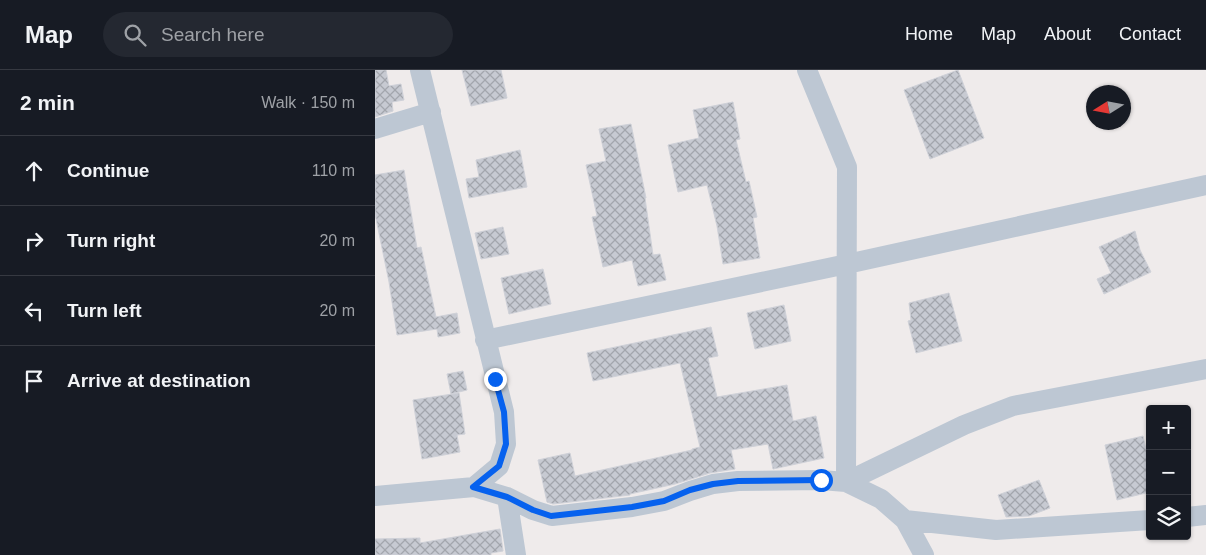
<!DOCTYPE html>
<html lang="en">
<head>
<meta charset="utf-8">
<style>
  body { margin:0; font-family:Helvetica,sans-serif; background:#242831; color:#f1f3f6 }
  .controls { position:absolute; right:15px; bottom:15px; display:grid; overflow:hidden; border-radius:5px; box-shadow:0 1px 4px #0004 }
  .controls button { width:45px; height:45px; display:grid; place-items:center; padding:0; border:0; border-bottom:1px solid #363941; background:#171b24; color:#f1f3f6; font:25px sans-serif }
  .compass { position:absolute; left:711px; top:15px; width:45px; height:45px; border-radius:50%; background:#171b24; box-shadow:0 1px 4px #0004; rotate:259deg }
  .stop { position:absolute; width:15px; height:15px; margin:-11px; border:4px solid #0661ee; border-radius:50%; background:#fff }
  .stop.end { background:#0661ee; border-color:#fff; box-shadow:0 1px 5px #0008 }
  .list { margin:0; padding:0; list-style:none }
  h2 { display:flex; justify-content:space-between; align-items:center; height:65px; margin:0; padding:0 20px; font-size:21px }
  h2 small { font-size:16px; font-weight:400; color:#9ea1a6 }
  .list li { display:grid; grid-template-columns:32px 1fr auto; gap:15px; align-items:center; box-sizing:border-box; height:70px; padding:0 20px; border-top:1px solid #363941 }
  .list b { display:block; font-size:19px; white-space:nowrap }
  .list em { font-size:16px; font-style:normal; color:#9ea1a6 }
  .icon { flex:none; width:28px; height:28px; fill:none; stroke:currentColor; stroke-width:2; stroke-linecap:round; stroke-linejoin:round }
  .map { position:relative; flex:none; width:831px; height:485px; overflow:hidden }
  header { display:flex; align-items:center; gap:30px; box-sizing:border-box; height:70px; padding:0 25px; background:#171b24; border-bottom:1px solid #363941 }
  header strong { font-size:24px }
  nav { display:flex; gap:28px; margin-inline-start:auto; font-size:18px }
  .search { width:350px; height:45px; background:#242831; display:flex; align-items:center; gap:12px; box-sizing:border-box; padding:0 18px; border-radius:28px; color:#9ea1a6; font-size:19px }
  main { display:flex }
  aside { flex:1; background:#171b24 }
  .map>svg:first-child { display:block }
</style>
</head>
<body>
<header>
<strong>Map</strong>
<div class="search"><svg class="icon" aria-label="search" viewBox="0 0 24 24"><circle cx="10" cy="10" r="6"/><path d="M15 15l6 6"/></svg>Search here</div>
<nav><a>Home</a><a>Map</a><a>About</a><a>Contact</a></nav>
</header>
<main>
<aside>
<h2>2 min<small>Walk · 150 m</small></h2>
<ul class="list">
<li><svg class="icon" aria-label="ahead" viewBox="0 0 24 24"><path d="M12 20V5M6 11l6-6 6 6"/></svg><div><b>Continue</b></div><em>110 m</em></li>
<li><svg class="icon" aria-label="right" viewBox="0 0 24 24"><path d="M7 20v-9h11M14 6l5 5-5 5"/></svg><div><b>Turn right</b></div><em>20 m</em></li>
<li><svg class="icon" aria-label="left" viewBox="0 0 24 24"><path d="M17 20v-9H6M10 6l-5 5 5 5"/></svg><div><b>Turn left</b></div><em>20 m</em></li>
<li><svg class="icon" aria-label="arrive" viewBox="0 0 24 24"><path d="M6 21V4h12l-3 4 3 4H6"/></svg><div><b>Arrive at destination</b></div></li>
</ul>
</aside>
<div class="map">
<svg width="831" height="485" viewBox="0 0 831 485">
  <defs>
    <pattern id="building-cross-hatch" width="8" height="8" patternUnits="userSpaceOnUse" patternTransform="scale(1.25)"><rect width="8" height="8" fill="#c7cad2"/><path d="M0 0l8 8M0 8l8-8" fill="none" stroke="#a3a6ad"/></pattern>
  </defs>
  <rect width="100%" height="100%" fill="#efebeb"/>
  <path fill="url(#building-cross-hatch)" stroke="#cfd1d8" d="M 0,0 L 11,0 L 14,16 L 26,14 L 29,30 L 17,32 L 18,41 L 0,47 Z
    M 87,0 L 126,0 L 132,28 L 96,36 Z
    M 583,0 L 609,68 L 555,89 L 529,20 Z
    M 358,32 L 365,69 L 361,70 L 371,112 L 374,111 L 382,147 L 378,148 L 385,188 L 348,194 L 342,156 L 332,115 L 303,122 L 293,75 L 324,68 L 318,40 Z
    M 256,54 L 271,128 L 270,128 L 278,185 L 285,184 L 291,210 L 263,216 L 257,190 L 228,197 L 217,147 L 222,146 L 211,95 L 231,91 L 224,59 Z
    M 145,80 L 152,117 L 94,128 L 91,109 L 104,107 L 101,90 Z
    M 29,100 L 42,178 L 46,177 L 61,247 L 82,243 L 85,263 L 63,267 L 62,259 L 22,265 L 14,212 L 0,144 L 0,105 Z
    M 128,157 L 134,184 L 106,189 L 100,163 Z
    M 760,161 L 765,180 L 776,202 L 729,224 L 722,209 L 736,203 L 724,177 Z
    M 168,199 L 176,234 L 134,244 L 126,208 Z
    M 574,223 L 587,271 L 541,283 L 533,251 L 536,250 L 534,233 Z
    M 409,235 L 416,271 L 380,279 L 372,243 Z
    M 336,257 L 343,286 L 333,288 L 342,327 L 412,315 L 418,351 L 441,346 L 449,388 L 398,399 L 393,374 L 356,380 L 360,399 L 335,403 L 300,414 L 255,424 L 255,425 L 178,434 L 172,432 L 163,390 L 195,383 L 200,406 L 317,380 L 317,379 L 325,377 L 305,293 L 218,311 L 212,283 Z
    M 88,301 L 92,320 L 76,324 L 72,304 Z
    M 84,323 L 90,364 L 82,365 L 85,382 L 47,389 L 38,330 Z
    M 768,366 L 775,397 L 775,422 L 742,430 L 730,375 Z
    M 664,410 L 675,438 L 654,446 L 631,447 L 623,425 Z
    M 125,459 L 128,481 L 116,483 L 116,485 L 0,485 L 0,469 L 45,468 L 45,473 Z"/>
  <g fill="none" stroke-linecap="round" stroke-linejoin="round">
    <path stroke="#bdc7d3" stroke-width="20" d="M 432,0 L 472,97 L 471,412 L 589,355 L 638,336 L 831,299
      M 0,59 L 56,42
      M 110,270 L 472,194 L 831,115
      M 99,417 L 132,427 L 158,440 L 177,446 L 257,437 L 289,431 L 315,421 L 338,414 L 363,411 L 446,410 L 471,412 L 506,429 L 530,450 L 549,485
      M 0,426 L 99,417 L 124,396 L 131,374 L 129,342 L 45,0
      M 132,427 L 141,485
      M 812,447 L 831,445
      M 530,450 L 621,460 L 775,450"/>
  </g>
  <g fill="none" stroke-linecap="round" stroke-linejoin="round">
    <path stroke="#0661ee" stroke-width="6" d="M 120,309 L 129,342 L 131,374 L 124,396 L 98,417 L 132,427 L 158,440 L 176,446 L 257,437 L 289,431 L 315,420 L 338,414 L 363,411 L 446,410"/>
  </g>
</svg>
<div class="controls">
<button>+</button>
<button>−</button>
<button><svg class="icon" aria-label="layers" viewBox="0 0 24 24"><path d="M12 4l9 5-9 5-9-5zM3 14l9 5 9-5"/></svg></button>
</div>
<svg class="compass" viewBox="-18 -18 36 36"><path d="M0-13l5 13h-10z" fill="#e53935"/><path d="M0 13l5-13h-10z" fill="#9ea1a6"/></svg>
<div class="stop" style="left:446px;top:410px"></div>
<div class="stop end" style="left:120px;top:309px"></div>
</div>
</main>
</body>
</html>
